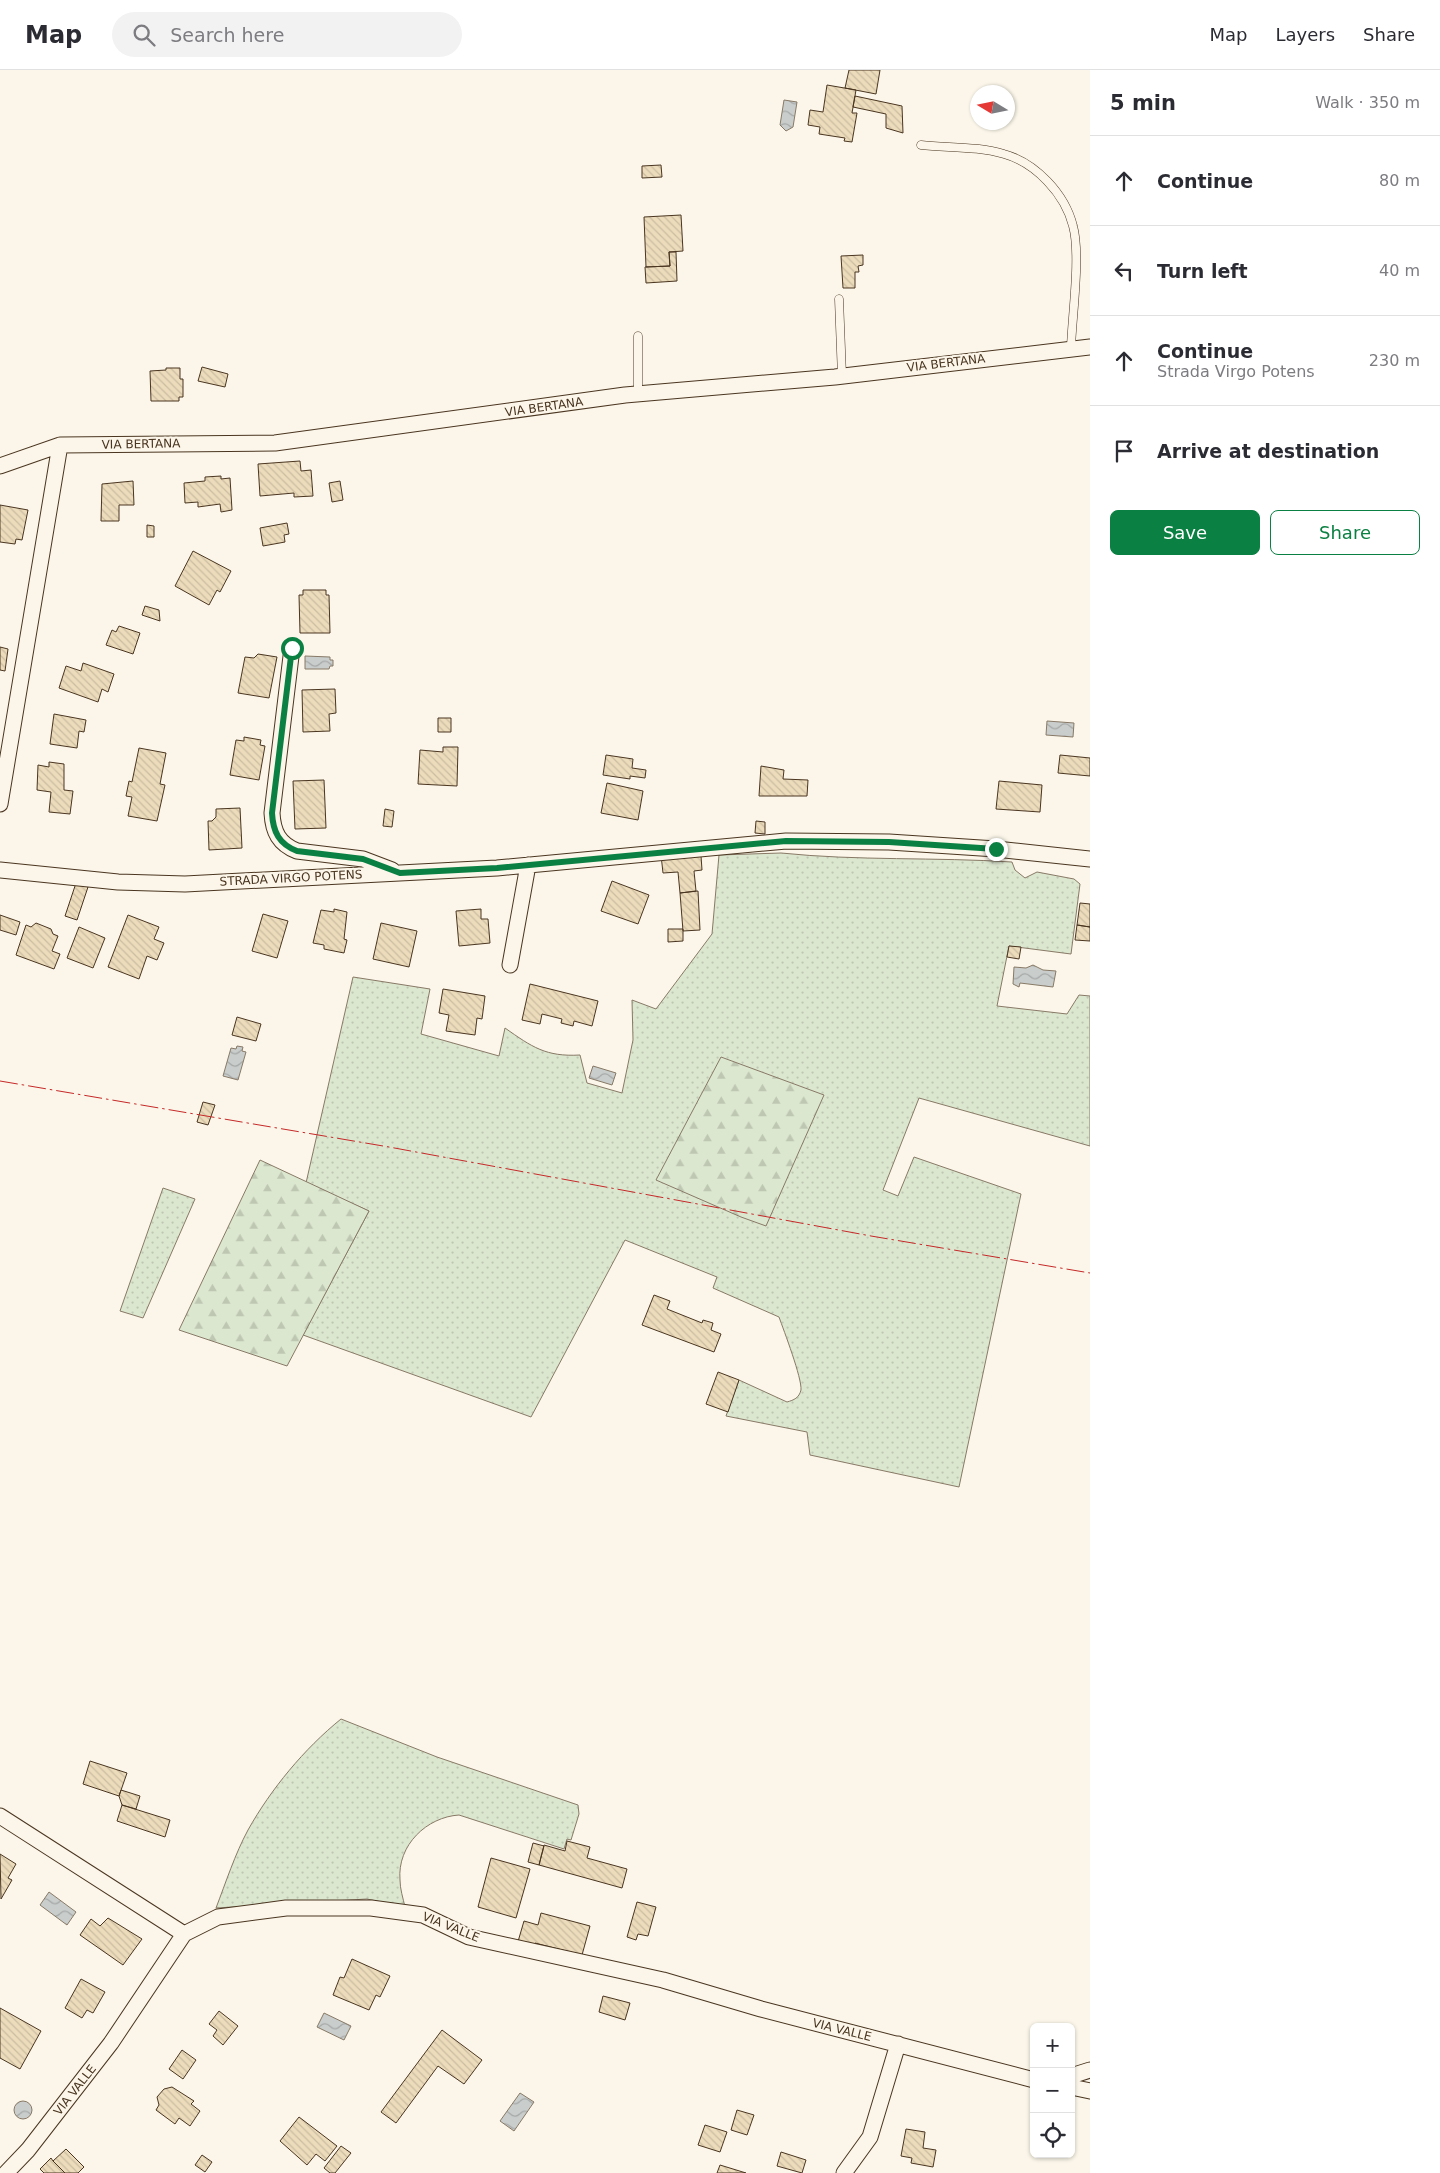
<!DOCTYPE html>
<html lang="en">
<head>
<meta charset="utf-8">
<style>
  body { margin:0; font-family:"DejaVu Sans",sans-serif; background:#f2f2f3; color:#2b2b33 }
  .controls { position:absolute; right:15px; bottom:15px; display:grid; overflow:hidden; border-radius:8px; box-shadow:0 1px 4px #0004 }
  .controls button { width:45px; height:45px; display:grid; place-items:center; padding:0; border:0; border-bottom:1px solid #e1e1e2; background:#fff; color:#2b2b33; font:25px sans-serif }
  .compass { position:absolute; left:970px; top:15px; width:45px; height:45px; border-radius:50%; background:#fff; box-shadow:0 1px 4px #0004; rotate:280deg }
  .stop { position:absolute; width:15px; height:15px; margin:-11px; border:4px solid #0b8043; border-radius:50%; background:#fff }
  .stop.end { background:#0b8043; border-color:#fff; box-shadow:0 1px 5px #0008 }
  .list { margin:0; padding:0; list-style:none }
  h2 { display:flex; justify-content:space-between; align-items:center; height:65px; margin:0; padding:0 20px; font-size:21px }
  h2 small { font-size:16px; font-weight:400; color:#7c7c81 }
  .list li { display:grid; grid-template-columns:32px 1fr auto; gap:15px; align-items:center; box-sizing:border-box; height:90px; padding:0 20px; border-top:1px solid #e1e1e2 }
  .list b { display:block; font-size:19px; white-space:nowrap }
  .list p { margin:0; font-size:16px; white-space:nowrap; color:#7c7c81 }
  .list em { font-size:16px; font-style:normal; color:#7c7c81 }
  .actions { display:flex; gap:10px; padding:15px 20px }
  .actions a { flex:1; padding:11px 0; border:1px solid #0b8043; border-radius:8px; text-align:center; font-size:18px; color:#0b8043 }
  .actions .main { background:#0b8043; color:#fff }
  .icon { flex:none; width:28px; height:28px; fill:none; stroke:currentColor; stroke-width:2; stroke-linecap:round; stroke-linejoin:round }
  .map { position:relative; flex:none; width:1090px; height:2103px; overflow:hidden }
  header { display:flex; align-items:center; gap:30px; box-sizing:border-box; height:70px; padding:0 25px; background:#fff; border-bottom:1px solid #e1e1e2 }
  header strong { font-size:24px }
  nav { display:flex; gap:28px; margin-inline-start:auto; font-size:18px }
  .search { width:350px; height:45px; background:#f2f2f3; display:flex; align-items:center; gap:12px; box-sizing:border-box; padding:0 18px; border-radius:28px; color:#7c7c81; font-size:19px }
  main { display:flex }
  aside { flex:1; background:#fff }
  .map>svg:first-child { display:block }
</style>
</head>
<body>
<header>
<strong>Map</strong>
<div class="search"><svg class="icon" aria-label="search" viewBox="0 0 24 24"><circle cx="10" cy="10" r="6"/><path d="M15 15l6 6"/></svg>Search here</div>
<nav><a>Map</a><a>Layers</a><a>Share</a></nav>
</header>
<main>
<div class="map">
<svg width="1090" height="2103" viewBox="0 0 1090 2103">
  <defs>
    <pattern id="grass-dots" width="8" height="8" patternUnits="userSpaceOnUse" patternTransform="scale(1.25)"><rect width="8" height="8" fill="#dce7d0"/><path d="M2 2h.1M6 6h.1" fill="none" stroke="#bec7b2" stroke-width="1.8" stroke-linecap="round"/></pattern>
    <pattern id="forest-firs" width="22" height="20" patternUnits="userSpaceOnUse" patternTransform="scale(1.25)"><rect width="22" height="20" fill="#dce7d0"/><path d="M5 1l3.5 6h-7zM16 11l3.5 6h-7z" fill="#bec7b2"/></pattern>
    <pattern id="water-waves" width="16" height="10" patternUnits="userSpaceOnUse" patternTransform="scale(1.25)"><rect width="16" height="10" fill="#c9cecd"/><path d="M0 5q4-4 8 0t8 0" fill="none" stroke="#a5a8a6"/></pattern>
    <pattern id="building-back-hatch" width="6" height="6" patternUnits="userSpaceOnUse" patternTransform="scale(1.25)"><rect width="6" height="6" fill="#ecdcbc"/><path d="M-1 5l2 2M0 0l6 6M5-1l2 2" fill="none" stroke="#ccbda1"/></pattern>
  </defs>
  <rect width="100%" height="100%" fill="#fbf6e9"/>
  <path fill="url(#grass-dots)" stroke="#887966" d="M 781,783 C 858,791 935,787 1012,792 L 1015,800 L 1025,808 L 1037,802 L 1074,809 L 1080,814 L 1071,884 L 1009,876 L 997,936 L 1067,944 L 1079,925 L 1090,926 L 1090,1076 L 919,1028 L 883,1120 L 898,1126 L 914,1087 L 1021,1124 L 959,1417 L 810,1385 L 807,1362 L 726,1346 L 739,1310 L 787,1332 C 794,1330 799,1328 801,1320 C 802,1308 784,1261 779,1247 L 713,1218 L 717,1207 L 625,1170 L 531,1347 L 303,1265 L 369,1141 L 306,1113 L 353,907 L 430,919 L 421,964 L 499,986 L 505,958 C 532,977 546,987 580,985 L 587,1013 L 622,1023 L 633,970 L 632,930 L 656,939 L 712,864 L 719,785 Z
    M 163,1118 L 195,1129 L 143,1248 L 120,1241 Z
    M 341,1649 L 437,1687 L 578,1735 L 579,1744 L 571,1770 L 567,1769 L 564,1779 L 459,1745 C 427,1747 397,1775 400,1810 C 400,1819 403,1828 405,1837 L 367,1829 L 216,1838 C 226,1812 235,1784 248,1760 C 271,1719 304,1679 341,1649 Z"/>
  <path fill="url(#forest-firs)" stroke="#887966" d="M 721,987 L 824,1025 L 766,1156 L 741,1147 L 656,1110 Z
    M 260,1090 L 369,1141 L 287,1296 L 179,1260 Z"/>
  <path fill="url(#water-waves)" stroke="#887966" d="M 784,30 L 797,32 L 793,57 L 786,61 L 780,55 Z
    M 305,586 L 330,587 L 330,590 L 333,590 L 333,596 L 330,596 L 329,599 L 305,599 Z
    M 1047,651 L 1074,653 L 1073,667 L 1046,665 Z
    M 1033,895 L 1043,900 L 1056,901 L 1053,917 L 1020,913 L 1019,917 L 1013,914 L 1014,897 L 1026,898 Z
    M 237,976 L 243,977 L 242,981 L 246,982 L 238,1010 L 223,1006 L 231,978 L 236,979 Z
    M 593,996 L 616,1003 L 612,1015 L 589,1008 Z
    M 49,1822 L 76,1842 L 67,1855 L 40,1835 Z
    M 324,1943 L 351,1956 L 344,1970 L 317,1957 Z
    M 520,2023 L 534,2032 L 514,2061 L 500,2051 Z
    M14 2040a9 9 0 1 1 18 0a9 9 0 1 1-18 0Z"/>
  <path fill="url(#building-back-hatch)" stroke="#4a3520" d="M 849,0 L 880,0 L 876,24 L 845,18 Z
    M 827,15 L 856,20 L 852,43 L 857,43 L 852,72 L 844,71 L 845,68 L 819,64 L 820,57 L 808,55 L 810,40 L 823,42 Z
    M 855,26 L 902,36 L 903,63 L 886,58 L 886,44 L 853,37 Z
    M 661,95 L 662,107 L 642,108 L 642,96 Z
    M 681,145 L 683,181 L 669,182 L 670,196 L 646,197 L 644,147 Z
    M 669,182 L 676,182 L 677,211 L 646,213 L 645,197 L 670,196 Z
    M 863,185 L 863,195 L 858,196 L 859,202 L 855,202 L 855,218 L 843,218 L 841,186 Z
    M 202,297 L 228,304 L 225,317 L 198,311 Z
    M 166,298 L 180,298 L 180,309 L 183,309 L 183,327 L 179,327 L 179,331 L 151,331 L 150,301 L 166,300 Z
    M 300,391 L 301,401 L 311,400 L 313,426 L 294,427 L 294,423 L 260,426 L 258,394 Z
    M 221,406 L 221,409 L 230,408 L 232,440 L 221,442 L 220,434 L 198,437 L 198,432 L 185,433 L 184,413 L 205,411 L 205,407 Z
    M 133,411 L 134,435 L 119,435 L 119,451 L 101,451 L 102,414 Z
    M 340,411 L 343,430 L 332,432 L 329,413 Z
    M 0,435 L 28,440 L 22,470 L 16,469 L 15,474 L 0,472 Z
    M 287,453 L 289,464 L 284,465 L 285,472 L 263,476 L 260,458 Z
    M 147,455 L 154,456 L 154,467 L 147,467 Z
    M 193,481 L 231,501 L 220,522 L 217,520 L 209,535 L 175,516 Z
    M 303,520 L 326,520 L 326,525 L 329,525 L 330,563 L 300,563 L 299,525 L 303,525 Z
    M 145,536 L 159,540 L 160,551 L 142,545 Z
    M 119,556 L 140,563 L 133,584 L 106,575 L 112,560 L 116,562 Z
    M 0,577 L 8,579 L 5,601 L 0,600 Z
    M 258,584 L 277,587 L 269,628 L 238,623 L 245,587 L 254,588 Z
    M 83,593 L 114,604 L 108,622 L 102,619 L 98,632 L 59,618 L 66,596 L 81,601 Z
    M 335,619 L 336,643 L 329,644 L 330,661 L 303,662 L 302,620 Z
    M 54,644 L 86,650 L 84,662 L 79,661 L 77,678 L 50,674 Z
    M 438,648 L 451,648 L 451,662 L 438,662 Z
    M 244,667 L 261,670 L 260,675 L 265,676 L 259,710 L 230,705 L 236,670 L 244,671 Z
    M 443,677 L 458,677 L 457,716 L 418,714 L 420,680 L 443,682 Z
    M 139,678 L 166,683 L 160,714 L 165,715 L 157,751 L 128,746 L 132,727 L 126,726 L 129,711 L 132,712 Z
    M 606,685 L 633,689 L 632,698 L 646,700 L 645,708 L 630,706 L 630,709 L 603,705 Z
    M 1060,685 L 1090,688 L 1090,706 L 1058,703 Z
    M 49,692 L 64,694 L 64,720 L 73,721 L 70,744 L 49,742 L 51,722 L 37,720 L 38,695 L 49,697 Z
    M 761,696 L 784,700 L 783,709 L 808,710 L 807,726 L 759,726 Z
    M 324,710 L 326,758 L 295,759 L 293,711 Z
    M 999,711 L 1042,715 L 1040,742 L 996,739 Z
    M 607,713 L 643,721 L 638,750 L 601,743 Z
    M 240,738 L 242,778 L 209,780 L 208,751 L 212,751 L 216,747 L 216,739 Z
    M 385,739 L 394,741 L 392,757 L 383,756 Z
    M 756,751 L 765,752 L 765,764 L 755,763 Z
    M 661,785 L 701,786 L 702,800 L 694,801 L 696,821 L 680,823 L 678,802 L 663,803 Z
    M 612,811 L 649,825 L 638,854 L 601,841 Z
    M 76,813 L 88,817 L 77,850 L 65,846 Z
    M 698,821 L 700,860 L 683,861 L 680,823 Z
    M 1080,833 L 1090,834 L 1090,857 L 1077,855 Z
    M 334,839 L 347,842 L 344,869 L 347,870 L 344,883 L 324,879 L 324,875 L 313,873 L 321,840 L 334,842 Z
    M 481,839 L 481,849 L 488,849 L 490,873 L 459,876 L 456,841 Z
    M 263,844 L 288,851 L 277,888 L 252,881 Z
    M 0,845 L 20,852 L 16,865 L 0,860 Z
    M 128,845 L 159,857 L 154,869 L 164,873 L 157,890 L 147,886 L 139,909 L 108,897 Z
    M 36,853 L 51,859 L 53,864 L 58,866 L 52,881 L 60,884 L 54,899 L 16,885 L 26,855 L 31,857 Z
    M 381,853 L 417,861 L 409,897 L 373,889 Z
    M 1077,855 L 1090,857 L 1090,871 L 1075,870 Z
    M 79,857 L 105,868 L 93,898 L 67,888 Z
    M 668,859 L 683,859 L 683,871 L 668,872 Z
    M 1009,876 L 1021,877 L 1019,889 L 1007,887 Z
    M 530,914 L 598,931 L 592,956 L 574,951 L 573,956 L 561,953 L 562,949 L 542,944 L 540,954 L 522,950 Z
    M 443,919 L 485,926 L 482,949 L 477,948 L 475,965 L 446,961 L 449,945 L 439,943 Z
    M 237,947 L 261,954 L 256,971 L 232,965 Z
    M 203,1032 L 215,1035 L 208,1055 L 197,1052 Z
    M 654,1225 L 670,1231 L 667,1239 L 702,1253 L 703,1250 L 713,1253 L 711,1260 L 721,1264 L 714,1282 L 642,1255 Z
    M 718,1302 L 739,1310 L 728,1342 L 706,1334 Z
    M 90,1691 L 127,1703 L 119,1726 L 83,1714 Z
    M 121,1720 L 140,1726 L 136,1739 L 122,1735 L 119,1726 Z
    M 122,1735 L 170,1750 L 165,1767 L 117,1751 Z
    M 567,1771 L 590,1777 L 587,1788 L 627,1799 L 622,1818 L 539,1795 L 544,1775 L 565,1781 Z
    M 533,1773 L 544,1776 L 539,1795 L 528,1792 Z
    M 0,1784 L 16,1794 L 8,1808 L 12,1810 L 1,1829 Z
    M 491,1788 L 530,1799 L 516,1848 L 478,1837 Z
    M 637,1832 L 656,1837 L 648,1866 L 638,1864 L 636,1870 L 627,1867 Z
    M 541,1843 L 590,1856 L 582,1885 L 535,1873 L 533,1879 L 517,1875 L 524,1851 L 538,1855 Z
    M 108,1848 L 142,1869 L 123,1895 L 80,1865 L 91,1849 L 100,1856 Z
    M 352,1889 L 390,1906 L 380,1927 L 376,1925 L 369,1940 L 333,1925 L 340,1907 L 344,1908 Z
    M 81,1909 L 105,1922 L 93,1943 L 87,1940 L 82,1948 L 65,1938 Z
    M 603,1926 L 630,1933 L 625,1950 L 599,1942 Z
    M 0,1938 L 41,1961 L 20,1999 L 0,1988 Z
    M 219,1941 L 238,1956 L 223,1975 L 213,1966 L 217,1960 L 209,1954 Z
    M 442,1960 L 482,1990 L 464,2014 L 438,1996 L 396,2053 L 381,2042 Z
    M 182,1980 L 196,1990 L 183,2009 L 169,1999 Z
    M 172,2017 L 194,2031 L 191,2034 L 200,2041 L 190,2056 L 179,2048 L 175,2054 L 156,2040 L 159,2035 L 157,2027 L 164,2019 Z
    M 737,2040 L 754,2045 L 747,2065 L 731,2060 Z
    M 299,2047 L 337,2076 L 325,2091 L 316,2084 L 307,2095 L 280,2071 Z
    M 705,2055 L 727,2062 L 720,2082 L 698,2075 Z
    M 906,2059 L 925,2062 L 923,2078 L 936,2080 L 933,2097 L 911,2093 L 912,2088 L 901,2086 Z
    M 341,2076 L 351,2083 L 335,2103 L 330,2103 L 324,2098 Z
    M 66,2079 L 84,2097 L 78,2103 L 65,2103 L 53,2091 Z
    M 781,2082 L 806,2090 L 802,2103 L 777,2096 Z
    M 202,2085 L 212,2092 L 205,2102 L 195,2095 Z
    M 51,2088 L 53,2091 L 65,2103 L 44,2103 L 40,2099 Z
    M 720,2095 L 746,2103 L 717,2103 Z"/>
  <g fill="none" stroke-linecap="round" stroke-linejoin="round">
    <g stroke="#4a3520" stroke-width="9">
      <path id="service" d="M 921,75 C 948,78 978,76 1004,84 C 1036,93 1065,124 1073,156 C 1081,185 1072,246 1071,278
        M 839,229 L 842,306
        M 638,266 L 638,324"/>
    </g>
    <g stroke="#4a3520" stroke-width="17">
      <path id="minor" d="M 0,396 L 60,375 L 275,373 L 625,325 L 835,307 L 1090,277
        M 292,578 L 272,743 C 273,762 279,774 297,781 L 363,789 L 392,800
        M 0,734 L 60,375
        M 0,800 L 118,812 L 185,814 L 497,798 L 786,771 L 889,772 L 996,779 L 1090,789
        M 510,895 L 528,795
        M 0,1746 L 184,1864
        M 1071,2006 L 1090,2000
        M 1071,2017 L 1090,2021
        M 6,2103 L 28,2080 L 111,1973 L 184,1864 L 218,1847 L 286,1838 L 371,1838 L 423,1845 L 469,1867 L 663,1910 L 761,1939 L 1034,2010
        M 844,2103 L 870,2067 L 898,1974"/>
    </g>
    <use href="#service" stroke="#fbf6e9" stroke-width="8"/>
    <use href="#minor" stroke="#fbf6e9" stroke-width="15"/>
    <path stroke="#c62828" stroke-width="1" stroke-dasharray="18 4 2.5 4" stroke-linecap="butt" d="M 0,1011 L 389,1077 L 871,1166 L 1090,1203"/>
  </g>
  <g fill="none" stroke-linecap="round" stroke-linejoin="round">
    <path stroke="#0b8043" stroke-width="6" d="M 292,578 L 272,743 C 273,762 279,774 297,781 L 363,789 L 400,803 L 497,798 L 786,771 L 889,772 L 996,779"/>
  </g>
  <g text-anchor="middle" stroke-width="4" stroke-linejoin="round" paint-order="stroke">
    <g font-size="12" fill="#4a3520" stroke="#fbf6e9">
      <text transform="translate(946 293) rotate(-7)" y="4">VIA BERTANA</text>
      <text transform="translate(544 337) rotate(-8)" y="4">VIA BERTANA</text>
      <text transform="translate(141 374) rotate(-1)" y="4">VIA BERTANA</text>
      <text transform="translate(291 808) rotate(-3)" y="4">STRADA VIRGO POTENS</text>
      <text transform="translate(451 1857) rotate(22)" y="4">VIA VALLE</text>
      <text transform="translate(842 1960) rotate(14)" y="4">VIA VALLE</text>
      <text transform="translate(75 2020) rotate(-52)" y="4">VIA VALLE</text>
    </g>
  </g>
</svg>
<div class="controls">
<button>+</button>
<button>−</button>
<button><svg class="icon" aria-label="locate" viewBox="0 0 24 24"><circle cx="12" cy="12" r="6"/><path d="M12 2v4M12 18v4M2 12h4M18 12h4"/></svg></button>
</div>
<svg class="compass" viewBox="-18 -18 36 36"><path d="M0-13l5 13h-10z" fill="#e53935"/><path d="M0 13l5-13h-10z" fill="#7c7c81"/></svg>
<div class="stop" style="left:292px;top:578px"></div>
<div class="stop end" style="left:996px;top:779px"></div>
</div>
<aside>
<h2>5 min<small>Walk · 350 m</small></h2>
<ul class="list">
<li><svg class="icon" aria-label="ahead" viewBox="0 0 24 24"><path d="M12 20V5M6 11l6-6 6 6"/></svg><div><b>Continue</b></div><em>80 m</em></li>
<li><svg class="icon" aria-label="left" viewBox="0 0 24 24"><path d="M17 20v-9H6M10 6l-5 5 5 5"/></svg><div><b>Turn left</b></div><em>40 m</em></li>
<li><svg class="icon" aria-label="ahead" viewBox="0 0 24 24"><path d="M12 20V5M6 11l6-6 6 6"/></svg><div><b>Continue</b><p>Strada Virgo Potens</p></div><em>230 m</em></li>
<li><svg class="icon" aria-label="arrive" viewBox="0 0 24 24"><path d="M6 21V4h12l-3 4 3 4H6"/></svg><div><b>Arrive at destination</b></div></li>
</ul>
<div class="actions"><a class="main">Save</a><a>Share</a></div>
</aside>
</main>
</body>
</html>
